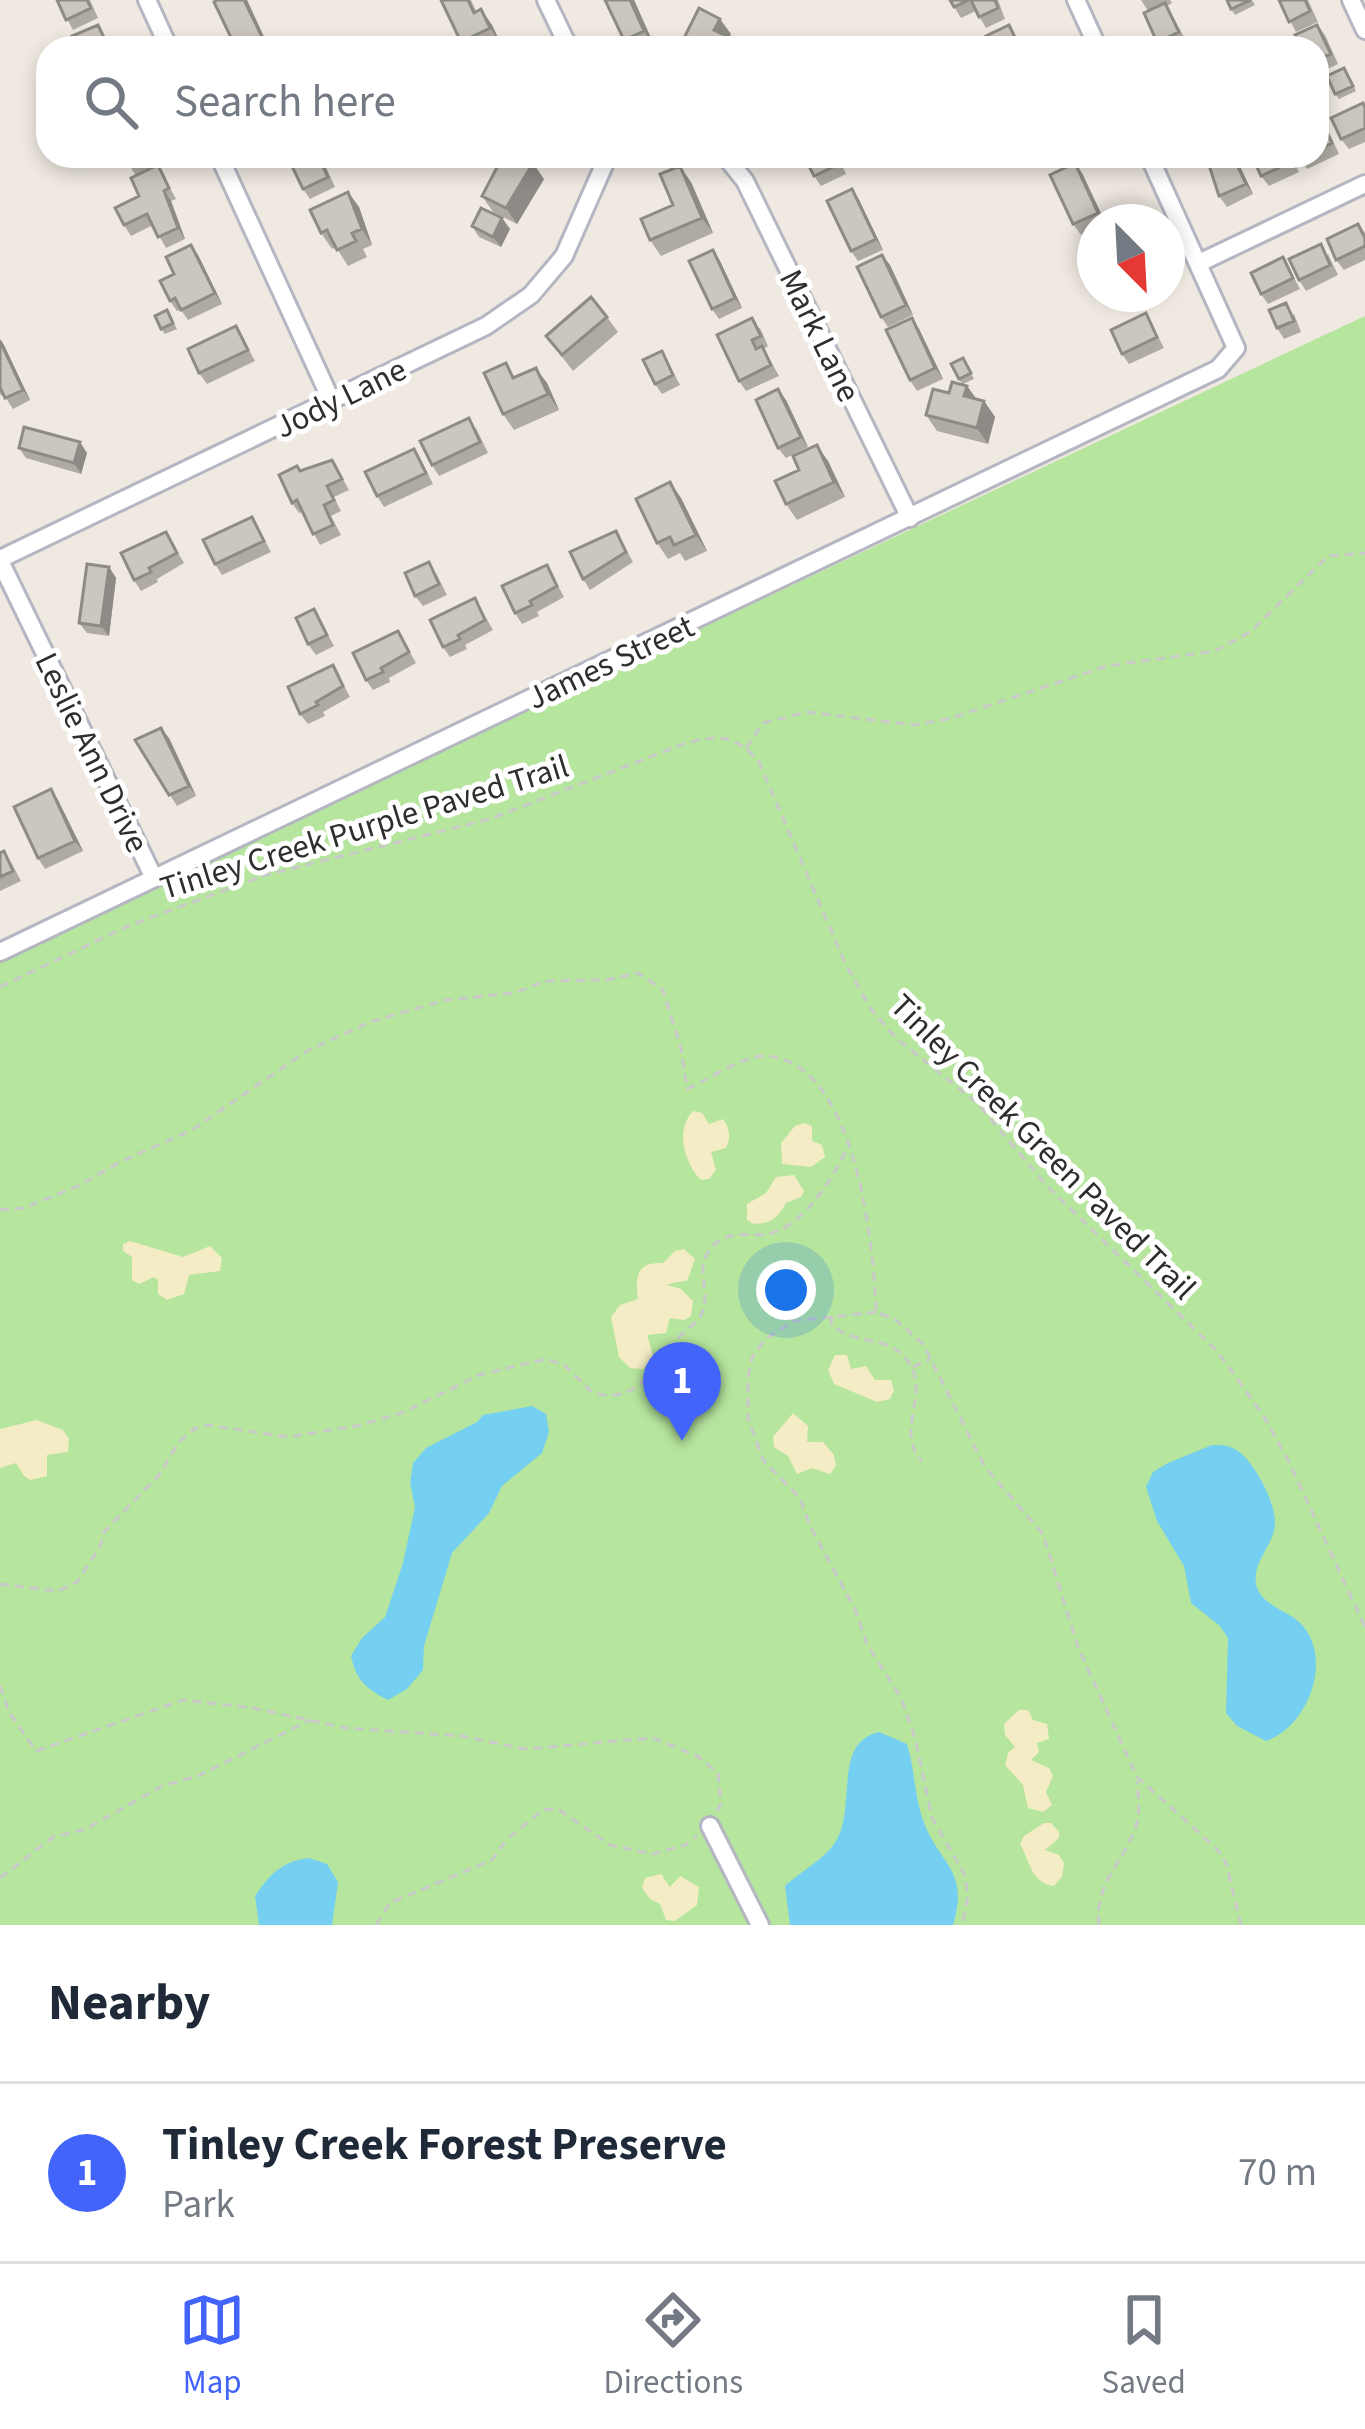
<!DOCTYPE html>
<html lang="en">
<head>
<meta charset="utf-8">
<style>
  body { margin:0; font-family:"Source Sans 3",sans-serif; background:#f6f6f7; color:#1f2937 }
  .compass { position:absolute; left:1077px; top:204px; width:108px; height:108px; border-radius:50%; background:#fff; box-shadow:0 6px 18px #0003; rotate:156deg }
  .you { position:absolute; left:786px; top:1290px; width:42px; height:42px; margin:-30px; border:9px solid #fff; border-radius:50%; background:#1a73e8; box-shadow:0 0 0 18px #1a73e833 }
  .badge { display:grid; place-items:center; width:78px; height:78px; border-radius:50%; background:#4264fb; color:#fff; font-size:39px; font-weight:700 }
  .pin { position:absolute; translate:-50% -99px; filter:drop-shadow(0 3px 6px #0008) }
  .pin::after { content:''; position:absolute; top:63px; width:42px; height:36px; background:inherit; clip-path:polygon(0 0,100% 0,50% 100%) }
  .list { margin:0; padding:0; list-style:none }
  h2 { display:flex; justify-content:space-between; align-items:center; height:156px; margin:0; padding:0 48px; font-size:51px }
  h2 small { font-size:39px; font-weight:400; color:#747a83 }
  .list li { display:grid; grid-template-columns:78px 1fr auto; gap:36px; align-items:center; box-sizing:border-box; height:180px; padding:0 48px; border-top:3px solid #e0e1e3 }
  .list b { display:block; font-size:45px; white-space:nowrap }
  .list p { margin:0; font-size:39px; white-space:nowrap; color:#747a83 }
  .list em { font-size:39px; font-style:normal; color:#747a83 }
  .icon { flex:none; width:66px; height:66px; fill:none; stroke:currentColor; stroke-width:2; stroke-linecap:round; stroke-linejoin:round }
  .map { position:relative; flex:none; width:1365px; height:1925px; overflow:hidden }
  .search { position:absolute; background:#fff; box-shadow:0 6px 18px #0003; left:36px; right:36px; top:36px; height:132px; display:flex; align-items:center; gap:30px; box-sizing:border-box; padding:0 42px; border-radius:36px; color:#747a83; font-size:45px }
  .sheet { height:336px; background:#fff }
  nav { display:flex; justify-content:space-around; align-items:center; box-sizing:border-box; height:168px; border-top:3px solid #e0e1e3; background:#fff; font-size:33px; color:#747a83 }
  nav a { display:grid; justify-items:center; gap:6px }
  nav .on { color:#4264fb }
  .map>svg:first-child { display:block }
</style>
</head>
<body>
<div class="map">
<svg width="1365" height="1925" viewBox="0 0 1365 1925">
  <rect width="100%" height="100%" fill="#efe9e1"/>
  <path fill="#b6e59e" d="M 1365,316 L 1365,1925 L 0,1925 L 0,957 Z"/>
  <path fill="#f3ecc5" d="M 693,1111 L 702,1113 L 709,1124 L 723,1119 C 730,1128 731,1138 726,1148 L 711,1152 L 716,1170 L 709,1179 L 701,1180 C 684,1163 675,1130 693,1111 Z
    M 805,1123 L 812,1126 L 812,1141 L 822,1145 L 825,1157 L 811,1167 L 782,1164 L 781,1143 L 795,1126 Z
    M 794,1175 L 804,1191 L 801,1197 L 786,1203 C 777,1218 773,1223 754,1224 L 747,1220 L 747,1204 L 766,1193 L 776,1177 Z
    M 130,1241 L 183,1257 L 210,1246 L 222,1258 L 220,1271 L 189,1275 L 184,1294 L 167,1300 L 158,1294 L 158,1280 L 154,1277 L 139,1284 L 132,1280 L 132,1257 L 123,1251 L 123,1244 Z
    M 684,1249 L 695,1259 C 683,1291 693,1276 667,1285 L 681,1289 L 693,1301 L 691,1316 L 684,1320 L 670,1318 L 666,1333 L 647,1335 L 654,1359 L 643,1369 L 630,1368 L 619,1357 L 611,1317 L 620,1305 L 638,1299 C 635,1277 636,1262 663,1263 L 675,1251 Z
    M 835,1355 L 847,1355 L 851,1369 L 866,1366 L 875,1380 L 891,1380 L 894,1390 L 890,1399 L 877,1402 L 834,1384 L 828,1370 Z
    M 793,1413 L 808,1426 L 807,1442 L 823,1442 L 834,1455 L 836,1466 L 830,1474 L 812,1468 L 797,1474 L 788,1456 L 774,1447 L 773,1437 Z
    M 37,1420 L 63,1430 L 69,1439 L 68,1452 L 47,1455 L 47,1476 L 30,1480 L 24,1476 L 16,1463 L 0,1468 L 0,1429 Z
    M 1019,1710 L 1028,1710 L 1033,1720 L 1047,1724 L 1049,1739 L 1037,1743 L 1039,1752 L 1031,1760 L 1049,1768 L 1053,1776 L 1046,1792 L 1052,1805 L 1043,1812 L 1028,1808 L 1023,1785 L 1005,1765 L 1008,1753 L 1015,1747 L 1005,1735 L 1004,1724 Z
    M 1044,1823 L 1051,1823 L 1059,1832 L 1059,1838 L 1045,1850 L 1059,1855 L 1064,1863 L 1062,1877 L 1054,1886 C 1031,1883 1030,1861 1020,1844 L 1024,1836 Z
    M 661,1874 L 670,1887 L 680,1876 L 699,1887 L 697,1905 L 675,1921 L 666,1920 L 660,1904 L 650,1899 L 642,1888 L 645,1878 Z"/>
  <path fill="#75cff0" d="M 532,1406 L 546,1414 L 549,1432 L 542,1453 L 502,1486 L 489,1513 L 452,1553 L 424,1646 L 423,1670 L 407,1689 L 388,1700 C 366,1689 356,1680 351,1656 L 362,1638 L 385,1617 L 403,1563 L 415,1507 L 410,1483 L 413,1463 L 426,1448 L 477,1422 L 483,1415 Z
    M 1212,1445 C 1222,1445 1229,1445 1238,1451 C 1255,1463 1276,1503 1275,1524 C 1274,1545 1252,1562 1256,1584 C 1261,1607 1290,1610 1303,1626 C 1333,1662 1307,1727 1266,1741 L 1237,1726 L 1226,1713 L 1228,1638 L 1220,1626 L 1191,1603 L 1184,1566 L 1157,1521 L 1146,1487 L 1153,1472 L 1168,1463 Z
    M 879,1732 L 907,1744 C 915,1769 914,1795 923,1820 C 939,1865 970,1869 953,1925 L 790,1925 L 785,1886 C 801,1871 824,1860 836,1841 C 857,1807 832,1743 879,1732 Z
    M 309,1858 L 327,1864 L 338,1882 L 332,1925 L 259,1925 L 255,1896 C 269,1875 282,1861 309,1858 Z"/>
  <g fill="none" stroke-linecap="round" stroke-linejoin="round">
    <g stroke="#b4b7c1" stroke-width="22">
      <path id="minor" d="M 147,0 L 169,48
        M 546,0 L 569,48
        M 1076,0 L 1098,48
        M 1351,0 L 1365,30
        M 219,156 L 332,402
        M 725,156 L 745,181 L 910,518
        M 1199,263 L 1365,184
        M 0,559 L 486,326 L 531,295 L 564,256 L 608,156
        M 0,561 L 154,878
        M 0,952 L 1218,369 L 1236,348 L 1149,156
        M 710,1826 L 760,1925"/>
    </g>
    <path stroke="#c9c9c9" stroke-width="3" stroke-dasharray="9 6" stroke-linecap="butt" d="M 746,748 L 763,723 L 807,712 L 914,725 L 948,719 L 1107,666 L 1215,651 L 1250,632 L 1328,556 L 1365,553
      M 0,987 L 128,926 L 266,875 L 490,819 L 686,743 C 721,735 734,734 759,762 L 845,963 L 871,1009 L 896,1038 L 977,1103 L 1047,1186 L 1217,1351 L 1263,1415 L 1290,1464 L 1365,1627
      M 0,1210 L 24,1208 L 78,1186 L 120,1162 L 192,1130 L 307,1051 L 370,1022 L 446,1000 L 514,993 L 545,981 L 607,980 L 638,973 L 663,990 L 681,1049 L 687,1089 C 705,1081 744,1056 762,1056 C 855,1055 874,1244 876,1312 L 896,1320 L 923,1344 L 985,1467 L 1043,1534 L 1078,1647 L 1137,1777 L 1217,1849 L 1226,1863 L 1241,1925
      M 876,1312 L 794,1321 L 765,1339 L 752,1358 L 748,1377 L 748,1418 L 763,1460 L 800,1498 L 810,1526 L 855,1609 L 867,1644 L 901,1698 L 915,1738 L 932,1818 L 965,1875 L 968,1897 L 962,1925
      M 832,1316 L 831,1323 C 852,1348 896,1332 912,1368 C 926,1399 896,1433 922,1461
      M 913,1367 L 930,1359
      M 0,1584 L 58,1591 L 77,1582 L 100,1547 L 104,1532 L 159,1475 L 179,1442 L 194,1429 L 208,1425 L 288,1437 L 361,1425 L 404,1412 L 479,1375 L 546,1359 L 564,1365 L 593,1393 C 643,1405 653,1363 679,1337 C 687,1329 700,1322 703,1310 C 710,1288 694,1268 711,1248 C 732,1224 756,1242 780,1230 C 814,1212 831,1178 849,1146
      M 0,1686 L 9,1712 L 36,1751 L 183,1700 L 253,1708 L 346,1728 L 462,1736 L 524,1749 L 653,1738 L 697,1756 L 718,1773 L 721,1803 L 717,1811
      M 0,1878 L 53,1837 L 86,1829 L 162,1786 L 198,1776 L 310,1720
      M 376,1925 L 390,1903 L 492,1860 L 506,1840 L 543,1810 L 558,1809 L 610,1845 L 653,1854 L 685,1845 L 697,1836
      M 1099,1925 C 1094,1884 1122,1864 1135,1829 C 1141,1813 1138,1797 1137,1781"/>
    <use href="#minor" stroke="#fff" stroke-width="16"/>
  </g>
  <path fill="#afaba4" d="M 57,0 L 90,0 L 98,18 L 73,30 Z
    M 247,0 L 269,48 L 236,48 Z
    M 441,0 L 471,0 L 476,11 L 492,25 L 501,44 L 493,48 L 465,48 Z
    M 634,0 L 655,47 L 652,48 L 629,48 L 624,40 Z
    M 950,0 L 998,0 L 1005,19 L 986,28 L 976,11 L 961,18 Z
    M 1141,0 L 1170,0 L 1172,3 L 1167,6 L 1190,48 L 1161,48 L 1157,42 L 1148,11 Z
    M 1252,0 L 1255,5 L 1235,15 L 1231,9 Z
    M 1279,0 L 1308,0 L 1318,22 L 1296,32 Z
    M 1317,25 L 1325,35 L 1338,64 L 1317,74 Z
    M 1348,73 L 1356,91 L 1339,99 L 1335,94 Z
    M 1365,106 L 1365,142 L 1349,149 L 1341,139 Z
    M 1317,125 L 1329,133 L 1339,154 L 1307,169 L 1299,156 L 1317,156 Z
    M 124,156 L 157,156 L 161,165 L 158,166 L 176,199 L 171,201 L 185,239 L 166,248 L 153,225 L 131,236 L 124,225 L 139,196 L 136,176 Z
    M 321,156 L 335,187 L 310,199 L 303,189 Z
    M 838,156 L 846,174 L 821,186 L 814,176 Z
    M 1017,156 L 1049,156 L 1025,167 Z
    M 1220,156 L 1234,156 L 1253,194 L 1227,207 L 1219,196 Z
    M 1291,156 L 1299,172 L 1269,186 L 1261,176 Z
    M 1082,173 L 1105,222 L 1095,222 L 1095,228 L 1081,235 L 1073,224 Z
    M 544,179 L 517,224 L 493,212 L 482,196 Z
    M 691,182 L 713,233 L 661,256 L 650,240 Z
    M 348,192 L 359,207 L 372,245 L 363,249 L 367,257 L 348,266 L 336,247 L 332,249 L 321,233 Z
    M 859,200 L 883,250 L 858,261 L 851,251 Z
    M 502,218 L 510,229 L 501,247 L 479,237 L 472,226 Z
    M 1358,224 L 1365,233 L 1365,260 L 1344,270 L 1336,260 Z
    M 191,245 L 198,255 L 222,304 L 188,320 L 181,310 L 177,311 L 170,301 L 174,274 Z
    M 713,250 L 720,261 L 742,308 L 719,319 L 712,309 Z
    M 1328,254 L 1338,275 L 1306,291 L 1299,280 Z
    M 882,255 L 890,265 L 913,315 L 888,327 L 881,317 Z
    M 1283,257 L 1300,289 L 1268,304 L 1261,294 Z
    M 1109,294 L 1138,294 L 1116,304 Z
    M 167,310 L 177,329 L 165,334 L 161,329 Z
    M 1146,313 L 1164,348 L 1129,364 L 1122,354 Z
    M 1294,314 L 1301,332 L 1284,339 L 1277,328 Z
    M 607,317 L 618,332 L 573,371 L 546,336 Z
    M 236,326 L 255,361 L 207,384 L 199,373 Z
    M 760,328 L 768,346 L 764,349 L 779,376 L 746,391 L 739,381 L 717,335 Z
    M 919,329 L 943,379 L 917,391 L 910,380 Z
    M 0,339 L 30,400 L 13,409 L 4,395 L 2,396 L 0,394 Z
    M 662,351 L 680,385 L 662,394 L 655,384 Z
    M 963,358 L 974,379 L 963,384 L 967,386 L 976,399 L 984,401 L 995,417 L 988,444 L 937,431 L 926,415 L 962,384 L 959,379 Z
    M 547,383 L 559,410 L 514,430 L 503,414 Z
    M 786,400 L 808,447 L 786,458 L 778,448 Z
    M 476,428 L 488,453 L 439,476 L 432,465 Z
    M 19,448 L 87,453 L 81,474 L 26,458 Z
    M 332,460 L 349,490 L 334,497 L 341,511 L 331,516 L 341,535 L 320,545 L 302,512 L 299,513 L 292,503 L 301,471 Z
    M 421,460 L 433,484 L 384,507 L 377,496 Z
    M 828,461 L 845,497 L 797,520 L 786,504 Z
    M 670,482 L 681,498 L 707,551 L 685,561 L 680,553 L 668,559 L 657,543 Z
    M 252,517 L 271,552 L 222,575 L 215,564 Z
    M 616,531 L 633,562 L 590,590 L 583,579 Z
    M 166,532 L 184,563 L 157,579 L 158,582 L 141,591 L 134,580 Z
    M 547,565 L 564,597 L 537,612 L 539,616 L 522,624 L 515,613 Z
    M 109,567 L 116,578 L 109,636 L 87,633 L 79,623 Z
    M 436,573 L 447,595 L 423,606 L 415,596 Z
    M 475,598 L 493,630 L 465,645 L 467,649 L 450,657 L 443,647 Z
    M 314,609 L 334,646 L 316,655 L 308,644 Z
    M 398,631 L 416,663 L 389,678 L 390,682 L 373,690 L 366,680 Z
    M 333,665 L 350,697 L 323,712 L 325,716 L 308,724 L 300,714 Z
    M 169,738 L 196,796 L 177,806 L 135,740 Z
    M 51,789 L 58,800 L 83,851 L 45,869 L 38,858 Z
    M 0,853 L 11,862 L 21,881 L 0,891 Z"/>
  <path fill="#8e8b86" d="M 244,0 L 247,0 L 269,48 L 263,39 Z
    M 630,0 L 634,0 L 655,47 L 644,31 Z
    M 481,9 L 492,25 L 501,44 L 490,28 Z
    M 720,19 L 731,34 L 725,46 L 714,30 Z
    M 1233,156 L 1238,162 L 1253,194 L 1246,184 Z
    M 533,163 L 544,179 L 517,224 L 506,208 Z
    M 1075,163 L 1082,173 L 1105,222 L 1098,213 Z
    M 680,166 L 691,182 L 713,233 L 702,218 Z
    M 852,189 L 859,200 L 883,250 L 876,239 Z
    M 164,191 L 171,201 L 185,239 L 178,228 Z
    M 348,192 L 359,207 L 372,245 L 362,229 Z
    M 502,218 L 510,229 L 501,247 L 493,237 Z
    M 191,245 L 198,255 L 222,304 L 215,293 Z
    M 713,250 L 720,261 L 742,308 L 735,298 Z
    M 882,255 L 890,265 L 913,315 L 906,305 Z
    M 912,318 L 919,329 L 943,379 L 935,368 Z
    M 0,339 L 4,345 L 30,400 L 23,390 Z
    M 536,368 L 547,383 L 559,410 L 548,394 Z
    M 967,386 L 978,401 L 964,396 Z
    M 778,389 L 786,400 L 808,447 L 801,437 Z
    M 984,401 L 995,417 L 988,444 L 977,428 Z
    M 80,442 L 87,453 L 81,474 L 74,463 Z
    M 817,445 L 828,461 L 845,497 L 834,482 Z
    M 670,482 L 681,498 L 707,551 L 696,535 Z
    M 109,567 L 116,578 L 109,636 L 101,626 Z
    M 161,728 L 169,738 L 196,796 L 189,786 Z
    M 51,789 L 58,800 L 83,851 L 75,841 Z"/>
  <path fill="#cbc7bf" stroke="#8e8b86" stroke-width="3" d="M 57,0 L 87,0 L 91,8 L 66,20 Z
    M 217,0 L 244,0 L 263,39 L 245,48 L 236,48 L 214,2 Z
    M 441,0 L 468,0 L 474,13 L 481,9 L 490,28 L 461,42 Z
    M 605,0 L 630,0 L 644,31 L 624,40 Z
    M 950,0 L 969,0 L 954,7 Z
    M 971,0 L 995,0 L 998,8 L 979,17 Z
    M 1227,0 L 1251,0 L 1231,9 Z
    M 1279,0 L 1305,0 L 1310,11 L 1289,22 Z
    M 1165,3 L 1179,32 L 1157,42 L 1144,13 Z
    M 699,8 L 720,19 L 714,30 L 741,43 L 739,48 L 679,48 Z
    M 98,25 L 109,48 L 78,48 L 72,36 Z
    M 1009,25 L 1020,48 L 992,48 L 986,36 Z
    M 1317,25 L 1331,54 L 1317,60 L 1317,48 L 1302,48 L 1295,35 Z
    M 1186,42 L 1189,48 L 1173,48 Z
    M 1344,68 L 1353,86 L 1335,94 L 1327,76 Z
    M 1363,103 L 1365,107 L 1365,128 L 1341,139 L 1331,118 Z
    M 1322,122 L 1332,143 L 1317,150 L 1317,125 Z
    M 124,156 L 150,156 L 129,166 Z
    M 287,156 L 318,156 L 328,177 L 303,189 Z
    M 503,156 L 520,156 L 533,163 L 506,208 L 482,196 Z
    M 804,156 L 835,156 L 839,164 L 814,176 Z
    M 1220,156 L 1233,156 L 1246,184 L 1219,196 L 1208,162 Z
    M 1252,156 L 1289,156 L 1291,162 L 1261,176 Z
    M 1075,163 L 1098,213 L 1073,224 L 1050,175 Z
    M 158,165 L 169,188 L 164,191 L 178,228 L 158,237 L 147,214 L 124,225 L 115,208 L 139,196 L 131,178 Z
    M 680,166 L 702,218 L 650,240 L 641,219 L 673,205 L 660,174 Z
    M 852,189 L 876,239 L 851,251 L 827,201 Z
    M 348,192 L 362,229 L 352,233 L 356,241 L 337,250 L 327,230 L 321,233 L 310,210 Z
    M 481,208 L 502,218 L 493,237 L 472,226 Z
    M 1358,224 L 1365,238 L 1365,246 L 1336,260 L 1327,239 Z
    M 1095,239 L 1095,264 L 1085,244 Z
    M 1321,244 L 1330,265 L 1299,280 L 1289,259 Z
    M 191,245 L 215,293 L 181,310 L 175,298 L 170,301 L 160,281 L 174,274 L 166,257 Z
    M 713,250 L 735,298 L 712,309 L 689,261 Z
    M 882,255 L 906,305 L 881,317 L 857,267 Z
    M 1283,257 L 1293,278 L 1261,294 L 1251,273 Z
    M 591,297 L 607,317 L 562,355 L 546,336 Z
    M 1286,303 L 1294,321 L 1277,328 L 1269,310 Z
    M 167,310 L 173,323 L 161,329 L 155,316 Z
    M 1146,313 L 1157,337 L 1122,354 L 1111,330 Z
    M 752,318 L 761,336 L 752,340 L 756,349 L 762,346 L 771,365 L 739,381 L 717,335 Z
    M 912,318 L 935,368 L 910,380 L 886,330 Z
    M 236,326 L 248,350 L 199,373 L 188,349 Z
    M 0,341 L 23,390 L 5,398 L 0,387 Z
    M 662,351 L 673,375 L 655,384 L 643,360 Z
    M 963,358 L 971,373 L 959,379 L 951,364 Z
    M 506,363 L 513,378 L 536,368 L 548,394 L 503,414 L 484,373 Z
    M 952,382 L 967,386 L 964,396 L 984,401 L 977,428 L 926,415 L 933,389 L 949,393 Z
    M 778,389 L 801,437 L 778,448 L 756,400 Z
    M 469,418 L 480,442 L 432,465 L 420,441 Z
    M 24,427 L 80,442 L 74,463 L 19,448 Z
    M 817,445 L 834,482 L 786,504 L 775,481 L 799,470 L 793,456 Z
    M 414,449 L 426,473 L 377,496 L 365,472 Z
    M 332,460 L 342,479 L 327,486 L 334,500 L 324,505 L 333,525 L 313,534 L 297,500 L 292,503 L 279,475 L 297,466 L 300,471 Z
    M 670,482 L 696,535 L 674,545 L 670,537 L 657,543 L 636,499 Z
    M 252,517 L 264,541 L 215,564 L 203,540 Z
    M 616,531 L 626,552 L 583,579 L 570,552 Z
    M 166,532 L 177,553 L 149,568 L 151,572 L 134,580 L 121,553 Z
    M 429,562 L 439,584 L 415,596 L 405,573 Z
    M 87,564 L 109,567 L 101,626 L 79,623 Z
    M 547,565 L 557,586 L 530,601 L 532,605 L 515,613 L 502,586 Z
    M 475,598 L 485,620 L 458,635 L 460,639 L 443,647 L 430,620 Z
    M 314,609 L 327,635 L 308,644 L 296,618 Z
    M 398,631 L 409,652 L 381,668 L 383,672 L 366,680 L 353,653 Z
    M 333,665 L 343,686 L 316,702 L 318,705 L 300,714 L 288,687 Z
    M 161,728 L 189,786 L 169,795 L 135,740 Z
    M 51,789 L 75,841 L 38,858 L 14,807 Z
    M 4,851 L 13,871 L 0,877 L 0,853 Z"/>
  <g text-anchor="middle" stroke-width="10" stroke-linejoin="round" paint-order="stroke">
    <g font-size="33" fill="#2e2e2e" stroke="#fff">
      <text transform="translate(821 335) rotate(64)" y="12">Mark Lane</text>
      <text transform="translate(340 397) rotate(-26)" y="12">Jody Lane</text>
      <text transform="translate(610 661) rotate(-25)" y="12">James Street</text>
      <text transform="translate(93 752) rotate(64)" y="12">Leslie Ann Drive</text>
      <text transform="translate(364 826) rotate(-17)" y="12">Tinley Creek Purple Paved Trail</text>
      <text transform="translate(1044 1146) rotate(45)" y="12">Tinley Creek Green Paved Trail</text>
    </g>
  </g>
</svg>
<svg class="compass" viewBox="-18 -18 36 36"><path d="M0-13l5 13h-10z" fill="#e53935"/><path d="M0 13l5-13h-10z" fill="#747a83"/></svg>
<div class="you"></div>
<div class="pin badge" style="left:682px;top:1441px">1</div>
<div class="search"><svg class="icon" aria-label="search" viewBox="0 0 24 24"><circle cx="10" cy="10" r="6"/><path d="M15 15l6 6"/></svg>Search here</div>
</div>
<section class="sheet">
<h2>Nearby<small></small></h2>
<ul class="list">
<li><span class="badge">1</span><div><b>Tinley Creek Forest Preserve</b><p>Park</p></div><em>70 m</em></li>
</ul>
</section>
<nav>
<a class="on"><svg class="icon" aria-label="map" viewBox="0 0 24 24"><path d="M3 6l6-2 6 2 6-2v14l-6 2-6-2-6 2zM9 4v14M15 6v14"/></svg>Map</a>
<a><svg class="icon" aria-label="directions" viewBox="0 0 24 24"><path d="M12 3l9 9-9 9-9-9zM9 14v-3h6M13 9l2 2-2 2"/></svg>Directions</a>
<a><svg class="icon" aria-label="saved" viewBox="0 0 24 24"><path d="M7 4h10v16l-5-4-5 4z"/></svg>Saved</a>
</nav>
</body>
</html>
